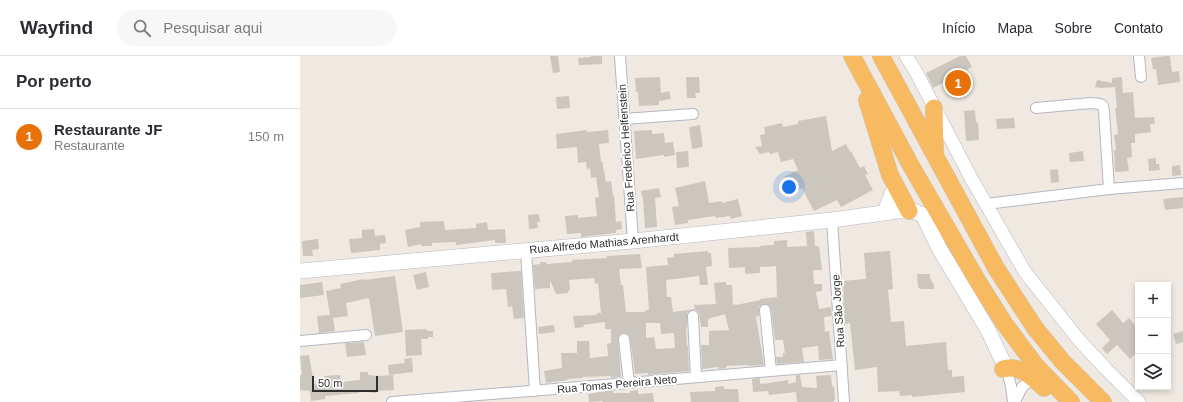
<!DOCTYPE html>
<html lang="pt">
<head>
<meta charset="utf-8">
<style>
  body { margin:0; font-family:Helvetica,sans-serif; background:#f7f7f7; color:#2b2b33 }
  .controls { position:absolute; right:12px; bottom:12px; display:grid; overflow:hidden; border-radius:0px; box-shadow:0 2px 6px #0003 }
  .controls button { width:36px; height:36px; display:grid; place-items:center; padding:0; border:0; border-bottom:1px solid #e1e1e2; background:#fff; color:#2b2b33; font:20px sans-serif }
  .scale { position:absolute; left:12px; bottom:10px; width:66px; box-sizing:border-box; padding-left:4px; border:2px solid #2e2e2e; border-top:0; font-size:11px; line-height:14px; white-space:nowrap; color:#2e2e2e; -webkit-text-stroke:3px #fff; paint-order:stroke }
  .you { position:absolute; left:489px; top:131px; width:14px; height:14px; margin:-10px; border:3px solid #fff; border-radius:50%; background:#1a73e8; box-shadow:0 0 0 6px #1a73e833 }
  .badge { display:grid; place-items:center; width:26px; height:26px; border-radius:50%; background:#1a73e8; color:#fff; font-size:13px; font-weight:700 }
  .pin { position:absolute; translate:-50% -50%; border:2px solid #fff; box-shadow:0 1px 4px #0006 }
  .list { margin:0; padding:0; list-style:none }
  h2 { display:flex; justify-content:space-between; align-items:center; height:52px; margin:0; padding:0 16px; font-size:17px }
  h2 small { font-size:13px; font-weight:400; color:#7c7c81 }
  .list li { display:grid; grid-template-columns:26px 1fr auto; gap:12px; align-items:center; box-sizing:border-box; height:56px; padding:0 16px; border-top:1px solid #e1e1e2 }
  .list b { display:block; font-size:15px; white-space:nowrap }
  .list p { margin:0; font-size:13px; white-space:nowrap; color:#7c7c81 }
  .list em { font-size:13px; font-style:normal; color:#7c7c81 }
  .icon { flex:none; width:22px; height:22px; fill:none; stroke:currentColor; stroke-width:2; stroke-linecap:round; stroke-linejoin:round }
  .map { position:relative; flex:none; width:883px; height:346px; overflow:hidden }
  header { display:flex; align-items:center; gap:24px; box-sizing:border-box; height:56px; padding:0 20px; background:#fff; border-bottom:1px solid #e1e1e2 }
  header strong { font-size:19px }
  nav { display:flex; gap:22px; margin-inline-start:auto; font-size:14px }
  .search { width:280px; height:36px; background:#f7f7f7; display:flex; align-items:center; gap:10px; box-sizing:border-box; padding:0 14px; border-radius:22px; color:#7c7c81; font-size:15px }
  main { display:flex }
  aside { flex:1; background:#fff }
  .map>svg:first-child { display:block }
</style>
</head>
<body>
<header>
<strong>Wayfind</strong>
<div class="search"><svg class="icon" aria-label="search" viewBox="0 0 24 24"><circle cx="10" cy="10" r="6"/><path d="M15 15l6 6"/></svg>Pesquisar aqui</div>
<nav><a>Início</a><a>Mapa</a><a>Sobre</a><a>Contato</a></nav>
</header>
<main>
<aside>
<h2>Por perto<small></small></h2>
<ul class="list">
<li><span class="badge" style="background:#e8710a">1</span><div><b>Restaurante JF</b><p>Restaurante</p></div><em>150 m</em></li>
</ul>
</aside>
<div class="map">
<svg width="883" height="346" viewBox="0 0 883 346">
  <rect width="100%" height="100%" fill="#efe9e1"/>
  <path fill="#cbc7bf" fill-rule="evenodd" d="M 250,0 L 258,0 L 260,16 L 253,17 Z
    M 291,0 L 302,0 L 302,8 L 279,9 L 278,2 L 291,1 Z
    M 660,0 L 666,0 L 672,11 L 665,15 L 671,26 L 651,37 L 645,26 L 633,32 L 626,17 Z
    M 865,0 L 870,0 L 872,16 L 879,15 L 880,26 L 858,29 L 856,13 L 853,13 L 851,2 Z
    M 360,21 L 361,37 L 369,35 L 371,43 L 359,45 L 359,49 L 339,50 L 338,36 L 336,36 L 335,22 Z
    M 386,21 L 399,21 L 400,37 L 395,37 L 396,42 L 387,42 Z
    M 822,21 L 823,37 L 833,36 L 835,62 L 854,61 L 855,68 L 850,68 L 851,76 L 835,78 L 835,87 L 831,87 L 832,101 L 827,102 L 829,115 L 815,116 L 814,94 L 816,94 L 814,79 L 818,78 L 815,52 L 817,52 L 815,31 L 801,32 L 795,31 L 797,24 L 812,27 L 812,22 Z
    M 269,40 L 270,52 L 257,53 L 256,41 Z
    M 675,54 L 676,67 L 678,66 L 679,84 L 666,85 L 664,55 Z
    M 526,60 L 532,95 L 546,88 L 550,96 L 551,95 L 560,112 L 564,110 L 568,118 L 565,119 L 573,134 L 541,151 L 537,144 L 514,155 L 502,132 L 493,137 L 484,121 L 498,114 L 493,103 L 481,106 L 478,96 L 470,98 L 469,96 L 460,98 L 455,91 L 462,90 L 460,79 L 465,78 L 464,71 L 482,67 L 483,71 L 498,68 L 498,65 Z
    M 714,62 L 715,72 L 697,73 L 696,63 Z
    M 400,69 L 403,91 L 392,93 L 389,71 Z
    M 287,74 L 287,76 L 308,74 L 309,87 L 299,88 L 301,106 L 302,105 L 306,126 L 311,125 L 313,140 L 314,139 L 316,166 L 321,165 L 322,173 L 316,174 L 316,177 L 281,181 L 281,177 L 267,178 L 265,160 L 278,159 L 278,162 L 297,160 L 295,142 L 299,141 L 296,121 L 291,122 L 290,112 L 287,113 L 286,106 L 278,107 L 277,91 L 257,93 L 256,78 Z
    M 352,74 L 352,78 L 364,77 L 365,87 L 373,86 L 375,99 L 364,101 L 364,99 L 336,103 L 334,75 Z
    M 388,95 L 389,111 L 377,112 L 376,96 Z
    M 783,95 L 784,105 L 770,106 L 769,97 Z
    M 856,102 L 856,108 L 859,108 L 860,114 L 849,115 L 848,103 Z
    M 880,109 L 881,119 L 872,120 L 872,110 Z
    M 758,113 L 759,126 L 751,127 L 750,114 Z
    M 405,125 L 409,147 L 422,145 L 422,147 L 438,143 L 442,160 L 431,163 L 430,160 L 416,162 L 415,160 L 388,164 L 388,167 L 375,169 L 372,151 L 379,150 L 375,132 Z
    M 359,132 L 361,141 L 355,142 L 357,171 L 345,172 L 343,143 L 341,135 Z
    M 883,141 L 883,152 L 865,154 L 863,143 Z
    M 239,158 L 240,166 L 237,166 L 238,172 L 229,173 L 228,159 Z
    M 144,165 L 145,174 L 176,172 L 176,168 L 187,166 L 188,174 L 205,173 L 206,187 L 195,187 L 195,184 L 156,189 L 156,186 L 132,187 L 132,190 L 121,190 L 121,188 L 108,191 L 105,174 L 120,171 L 120,166 Z
    M 74,173 L 75,180 L 85,179 L 86,187 L 80,188 L 80,194 L 51,197 L 49,183 L 62,182 L 62,174 Z
    M 514,175 L 515,190 L 519,190 L 522,214 L 513,214 L 514,228 L 522,228 L 522,235 L 516,236 L 519,253 L 531,251 L 532,260 L 524,261 L 525,276 L 529,275 L 533,303 L 519,304 L 518,290 L 502,292 L 504,306 L 477,308 L 476,301 L 483,301 L 483,297 L 485,297 L 483,284 L 475,284 L 471,253 L 470,250 L 465,248 L 462,249 L 459,251 L 459,260 L 456,261 L 464,309 L 448,310 L 448,309 L 426,310 L 426,312 L 419,313 L 419,311 L 402,313 L 401,289 L 409,289 L 409,275 L 429,274 L 425,258 L 408,263 L 408,271 L 401,271 L 399,257 L 396,254 L 392,254 L 389,255 L 387,257 L 387,272 L 386,272 L 387,290 L 388,290 L 389,315 L 348,319 L 348,317 L 335,318 L 330,282 L 329,279 L 324,277 L 320,278 L 318,283 L 321,321 L 311,322 L 311,320 L 282,321 L 282,322 L 267,323 L 268,324 L 246,327 L 244,315 L 262,312 L 261,297 L 277,297 L 277,285 L 289,285 L 290,302 L 308,300 L 307,288 L 311,287 L 311,273 L 305,273 L 305,266 L 283,269 L 284,271 L 275,272 L 273,260 L 297,259 L 297,257 L 301,257 L 298,227 L 295,228 L 294,222 L 269,224 L 270,234 L 268,235 L 268,237 L 256,238 L 250,224 L 250,232 L 235,233 L 233,209 L 240,208 L 240,206 L 246,206 L 247,208 L 272,206 L 272,204 L 307,202 L 307,200 L 340,198 L 342,212 L 319,213 L 321,229 L 323,229 L 326,256 L 345,256 L 345,254 L 349,254 L 346,211 L 368,209 L 367,202 L 374,201 L 374,198 L 408,195 L 408,197 L 411,197 L 412,210 L 406,211 L 408,229 L 400,229 L 399,220 L 366,224 L 367,241 L 371,241 L 373,256 L 395,253 L 394,249 L 416,248 L 414,227 L 426,226 L 426,229 L 432,229 L 433,249 L 436,248 L 436,249 L 460,244 L 460,243 L 477,241 L 476,210 L 460,211 L 460,217 L 445,218 L 445,211 L 429,212 L 428,192 L 460,191 L 460,190 L 474,189 L 474,185 L 487,184 L 487,191 L 507,190 L 506,176 ZM 346,267 L 360,267 L 361,278 L 374,277 L 375,292 L 356,293 L 354,281 L 346,282 Z
    M 18,183 L 19,193 L 12,194 L 13,200 L 3,200 L 2,185 Z
    M 590,195 L 593,233 L 588,234 L 591,266 L 604,265 L 606,290 L 646,286 L 648,314 L 652,314 L 652,321 L 664,320 L 665,336 L 612,341 L 612,339 L 600,340 L 599,335 L 578,336 L 577,311 L 555,314 L 550,267 L 545,268 L 543,225 L 566,223 L 564,197 Z
    M 221,215 L 224,262 L 214,263 L 212,250 L 208,251 L 206,233 L 192,234 L 191,217 Z
    M 126,216 L 129,231 L 117,234 L 113,219 Z
    M 617,218 L 630,218 L 630,222 L 634,229 L 634,233 L 620,233 L 618,231 Z
    M 95,220 L 103,276 L 75,280 L 69,242 L 46,247 L 48,260 L 33,262 L 35,275 L 19,277 L 17,260 L 30,259 L 26,235 L 41,232 L 40,228 L 63,223 L 64,224 Z
    M 22,226 L 24,239 L 0,242 L 0,229 Z
    M 812,254 L 823,267 L 829,262 L 838,273 L 838,295 L 830,303 L 817,289 L 807,298 L 802,292 L 810,284 L 796,268 Z
    M 254,269 L 255,276 L 239,278 L 238,271 Z
    M 127,273 L 127,275 L 133,275 L 133,281 L 128,281 L 128,283 L 121,283 L 122,299 L 106,300 L 105,274 Z
    M 883,275 L 883,286 L 876,288 L 873,278 Z
    M 64,286 L 66,299 L 47,301 L 45,287 Z
    M 9,299 L 14,328 L 25,326 L 24,320 L 40,319 L 41,326 L 60,324 L 60,316 L 68,316 L 68,319 L 80,320 L 93,319 L 94,334 L 76,335 L 76,337 L 59,335 L 59,337 L 25,340 L 25,343 L 11,345 L 10,335 L 0,334 L 0,319 L 2,319 L 0,300 Z
    M 112,302 L 113,316 L 89,319 L 88,309 L 105,307 L 104,303 Z
    M 496,319 L 500,319 L 502,331 L 517,332 L 516,320 L 531,319 L 532,331 L 534,330 L 535,343 L 534,344 L 534,346 L 497,346 L 496,336 L 469,339 L 468,335 L 453,336 L 452,323 L 460,322 L 460,328 L 463,327 L 463,328 L 488,324 L 488,328 L 496,326 Z
    M 424,330 L 424,333 L 438,333 L 439,346 L 391,346 L 390,336 L 415,335 L 415,331 Z
    M 338,334 L 338,338 L 353,337 L 354,346 L 303,346 L 303,345 L 289,346 L 288,338 L 305,335 L 313,335 L 313,337 L 330,337 L 330,335 Z"/>
  <g fill="none" stroke-linecap="round" stroke-linejoin="round">
    <g stroke="#b4b7c1" stroke-width="12">
      <path id="minor" d="M 320,0 L 333,185
        M 839,0 L 841,21
        M 736,52 L 791,47 L 800,48 L 803,50 L 804,55 L 809,133
        M 324,63 L 393,58
        M 686,148 L 809,133 L 883,127
        M 532,164 L 544,346
        M 226,195 L 235,335
        M 465,254 L 471,315
        M 393,260 L 396,321
        M 324,283 L 329,327
        M 0,285 L 66,279
        M 706,312 L 711,330 L 713,346
        M 92,346 L 329,327 L 542,309
        M 715,346 L 722,331 L 734,322"/>
    </g>
    <g stroke="#b4b7c1" stroke-width="14">
      <path id="tertiary" d="M 606,0 L 615,14 L 671,122 L 725,216 L 779,284 L 806,313 L 839,346"/>
    </g>
    <g stroke="#b4b7c1" stroke-width="16">
      <path id="secondary" d="M 585,156 L 595,130
        M 0,215 L 333,185 L 532,164 L 598,155 L 613,155 L 621,158 L 624,161 L 639,192 L 688,274 L 706,312"/>
    </g>
    <g stroke="#c9c9c9" stroke-width="18">
      <path id="trunk" d="M 552,0 L 610,108 L 677,224 L 704,267 L 736,310 L 771,346
        M 581,0 L 696,212 L 735,272 L 762,305 L 803,346
        M 567,44 L 590,119 L 609,155
        M 634,52 L 635,98
        M 703,313 C 719,308 734,322 744,332"/>
    </g>
    <use href="#minor" stroke="#fff" stroke-width="10"/>
    <use href="#tertiary" stroke="#fff" stroke-width="13"/>
    <use href="#secondary" stroke="#fff" stroke-width="15"/>
    <use href="#trunk" stroke="#f8ba60" stroke-width="17"/>
  </g>
  <g text-anchor="middle" stroke-width="4" stroke-linejoin="round" paint-order="stroke">
    <g font-size="11" fill="#2e2e2e" stroke="#fff">
      <text transform="translate(326 92) rotate(-94)" y="4">Rua Frederico Helfenstein</text>
      <text transform="translate(304 187) rotate(-5)" y="4">Rua Alfredo Mathias Arenhardt</text>
      <text transform="translate(538 255) rotate(-94)" y="4">Rua São Jorge</text>
      <text transform="translate(317 328) rotate(-5)" y="4">Rua Tomas Pereira Neto</text>
    </g>
  </g>
</svg>
<div class="controls">
<button>+</button>
<button>−</button>
<button><svg class="icon" aria-label="layers" viewBox="0 0 24 24"><path d="M12 4l9 5-9 5-9-5zM3 14l9 5 9-5"/></svg></button>
</div>
<div class="scale">50 m</div>
<div class="you"></div>
<div class="pin badge" style="left:658px;top:27px;background:#e8710a">1</div>
</div>
</main>
</body>
</html>
